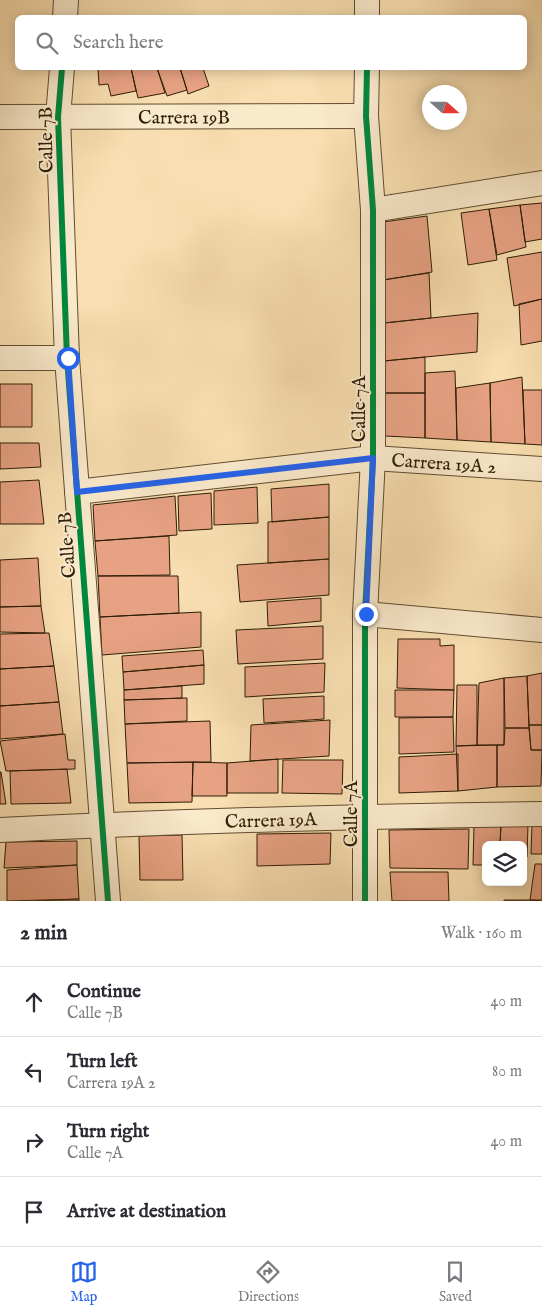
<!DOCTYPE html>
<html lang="en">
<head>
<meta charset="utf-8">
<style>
  body { margin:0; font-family:"IM FELL English",serif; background:#f7f7f7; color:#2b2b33 }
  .controls { position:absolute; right:15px; bottom:15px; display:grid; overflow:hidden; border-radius:8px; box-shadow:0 2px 12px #0003 }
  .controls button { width:45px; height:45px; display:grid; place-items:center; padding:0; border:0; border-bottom:1px solid #e1e1e2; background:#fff; color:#2b2b33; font:25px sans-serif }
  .compass { position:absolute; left:422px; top:85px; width:45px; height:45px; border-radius:50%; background:#fff; box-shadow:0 2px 12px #0003; rotate:111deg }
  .stop { position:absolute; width:15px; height:15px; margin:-11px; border:4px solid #2563eb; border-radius:50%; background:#fff }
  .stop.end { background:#2563eb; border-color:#fff; box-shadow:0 1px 5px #0008 }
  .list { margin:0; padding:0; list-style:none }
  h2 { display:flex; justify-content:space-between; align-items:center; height:65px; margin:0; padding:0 20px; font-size:21px }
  h2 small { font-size:16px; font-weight:400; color:#7c7c81 }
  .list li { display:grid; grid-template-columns:32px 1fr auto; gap:15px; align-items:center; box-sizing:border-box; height:70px; padding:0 20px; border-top:1px solid #e1e1e2 }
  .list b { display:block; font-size:19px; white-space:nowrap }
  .list p { margin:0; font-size:16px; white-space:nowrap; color:#7c7c81 }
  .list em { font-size:16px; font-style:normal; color:#7c7c81 }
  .icon { flex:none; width:28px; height:28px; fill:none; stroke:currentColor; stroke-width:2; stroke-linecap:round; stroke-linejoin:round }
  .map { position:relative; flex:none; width:542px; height:901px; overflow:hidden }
  .search { position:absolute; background:#fff; box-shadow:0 2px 12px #0003; left:15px; right:15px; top:15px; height:55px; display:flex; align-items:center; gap:12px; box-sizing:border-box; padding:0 18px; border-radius:8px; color:#7c7c81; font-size:19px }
  .sheet { height:345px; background:#fff }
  nav { display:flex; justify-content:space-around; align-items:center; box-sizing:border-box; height:70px; border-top:1px solid #e1e1e2; background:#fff; font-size:14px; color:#7c7c81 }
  nav a { display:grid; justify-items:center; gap:2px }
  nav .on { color:#2563eb }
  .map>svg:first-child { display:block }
</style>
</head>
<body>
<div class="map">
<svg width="542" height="901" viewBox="0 0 542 901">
  <rect width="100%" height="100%" fill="#f8deb0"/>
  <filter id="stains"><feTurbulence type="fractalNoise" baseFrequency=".004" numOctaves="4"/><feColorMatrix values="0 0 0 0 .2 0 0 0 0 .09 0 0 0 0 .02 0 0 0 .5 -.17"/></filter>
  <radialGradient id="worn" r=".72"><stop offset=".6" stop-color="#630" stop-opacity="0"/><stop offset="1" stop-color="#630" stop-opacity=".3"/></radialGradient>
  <path fill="#e7a283" stroke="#2e1d06" d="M 98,68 L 131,68 L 136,91 L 111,96 L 108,84 L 99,85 Z
    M 131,68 L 157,68 L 165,93 L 138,98 Z
    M 157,68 L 180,68 L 187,90 L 167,96 Z
    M 180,68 L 203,68 L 209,86 L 188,94 Z
    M 542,203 L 542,239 L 525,242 L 520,205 Z
    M 520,205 L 526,247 L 497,255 L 489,209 Z
    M 489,209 L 497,260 L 468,265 L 461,213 Z
    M 427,216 L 432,272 L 383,280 L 383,222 Z
    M 542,252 L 542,299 L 514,306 L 507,258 Z
    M 429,273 L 431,318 L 384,323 L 383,280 Z
    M 542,299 L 542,341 L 521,345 L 519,304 Z
    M 478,313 L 477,352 L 384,361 L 384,323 Z
    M 425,357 L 425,393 L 384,393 L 384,361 Z
    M 455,371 L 457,440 L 425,438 L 425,373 Z
    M 522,377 L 525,444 L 491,442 L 490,383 Z
    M 490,383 L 491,442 L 457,440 L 456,388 Z
    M 0,384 L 32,384 L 32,427 L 0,427 Z
    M 523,390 L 542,390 L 542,445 L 525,444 Z
    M 384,393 L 425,393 L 425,438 L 385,436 Z
    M 0,443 L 39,443 L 41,467 L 0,469 Z
    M 39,480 L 44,524 L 0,524 L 0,482 Z
    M 329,484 L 329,517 L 272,522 L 271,489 Z
    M 257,487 L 258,523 L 214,525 L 214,491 Z
    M 211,493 L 212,529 L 179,531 L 178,496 Z
    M 175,496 L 177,535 L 95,541 L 93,505 Z
    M 329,517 L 329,559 L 268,563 L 268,522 Z
    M 169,536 L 170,575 L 98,576 L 95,541 Z
    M 38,558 L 41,606 L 0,607 L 0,560 Z
    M 329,559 L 329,595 L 240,602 L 237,565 Z
    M 98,576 L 178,576 L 179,613 L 100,617 Z
    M 321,598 L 321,621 L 268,626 L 267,602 Z
    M 41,606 L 45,633 L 0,632 L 0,607 Z
    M 201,612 L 201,647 L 102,655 L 100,617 Z
    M 323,626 L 323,659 L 238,664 L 236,630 Z
    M 49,633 L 54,666 L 0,669 L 0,634 Z
    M 398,639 L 440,639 L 440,646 L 454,645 L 454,690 L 397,688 Z
    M 203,650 L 204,665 L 123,672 L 122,656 Z
    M 325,663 L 324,692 L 245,697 L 245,667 Z
    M 204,665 L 204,684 L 124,690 L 123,672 Z
    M 54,666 L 59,702 L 0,706 L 0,669 Z
    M 542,673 L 542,725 L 529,725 L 527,676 Z
    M 527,676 L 529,728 L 505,728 L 504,678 Z
    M 504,678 L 504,745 L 477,745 L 479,683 Z
    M 457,685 L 477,685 L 477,745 L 456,746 Z
    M 182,686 L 182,698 L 124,700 L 124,690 Z
    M 395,690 L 454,690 L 453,717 L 395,717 Z
    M 324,696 L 324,719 L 264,723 L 263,699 Z
    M 187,698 L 187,721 L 125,724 L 124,700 Z
    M 59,702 L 63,734 L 0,739 L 0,706 Z
    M 453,717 L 454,752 L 399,754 L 399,718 Z
    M 330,720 L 329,756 L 250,761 L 251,725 Z
    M 210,721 L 211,762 L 127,763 L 125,724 Z
    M 529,725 L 542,725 L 542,750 L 531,750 Z
    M 505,728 L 529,728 L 531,750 L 542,750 L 541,786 L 497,787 L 497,745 L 504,745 Z
    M 65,734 L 68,760 L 75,760 L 75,769 L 6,771 L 0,741 Z
    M 497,745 L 497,787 L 458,791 L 456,746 Z
    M 458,754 L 458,791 L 399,793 L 399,757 Z
    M 278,759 L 278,793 L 227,793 L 227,763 Z
    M 283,760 L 343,760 L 342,794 L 282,793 Z
    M 193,762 L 192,802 L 129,803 L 127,763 Z
    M 193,762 L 227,763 L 227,796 L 192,796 Z
    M 67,769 L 71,803 L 11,804 L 10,771 Z
    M 0,772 L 1,772 L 6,804 L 0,804 Z
    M 501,824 L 500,845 L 486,845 L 486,865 L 473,865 L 474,825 Z
    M 501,824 L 528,824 L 527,857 L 523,857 L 523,845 L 500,845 Z
    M 532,824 L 542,824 L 542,854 L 531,854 Z
    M 469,829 L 468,869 L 390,868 L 389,830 Z
    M 331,833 L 330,864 L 257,866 L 257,834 Z
    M 182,835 L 183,880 L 140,880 L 139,836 Z
    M 77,841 L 77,865 L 4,868 L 6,842 Z
    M 535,864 L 542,864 L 542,900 L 530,900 Z
    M 77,865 L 79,899 L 7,901 L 7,870 Z
    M 390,872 L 448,872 L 449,901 L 392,901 Z
    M 79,899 L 79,901 L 34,901 Z
    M 504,900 L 530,900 L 542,901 L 504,901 Z"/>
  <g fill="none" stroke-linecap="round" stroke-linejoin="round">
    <g stroke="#604d30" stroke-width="26">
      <g id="minor">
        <path d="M 65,18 L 66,0"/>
        <path d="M 367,18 L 367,0"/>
        <path d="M 62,68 L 58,117 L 67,358 L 108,901"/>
        <path id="s1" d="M 0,117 L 366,116"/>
        <path d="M 373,210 L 542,183"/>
        <path d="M 0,358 L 67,358"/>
        <path id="s2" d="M 77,492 L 373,458 L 542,469"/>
        <path d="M 365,614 L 542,630"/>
        <path id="s3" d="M 0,830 C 181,821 361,816 542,814"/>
        <path d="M 365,901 L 365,614 L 373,458 L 373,210 L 366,116 L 367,68"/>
      </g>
    </g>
    <use href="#minor" stroke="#faeacc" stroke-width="24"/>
    <g stroke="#faeacc" stroke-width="9">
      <path id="cycleway" d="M 62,68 L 58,117 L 67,358 L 108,901
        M 365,901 L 365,614 L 373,458 L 373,210 L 366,116 L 367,68"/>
    </g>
    <use href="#cycleway" stroke="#00873e" stroke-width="6"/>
  </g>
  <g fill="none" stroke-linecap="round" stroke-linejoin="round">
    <path stroke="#2563eb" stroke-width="6" d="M 68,358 L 77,492 L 373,458 L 366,614"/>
  </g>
  <g text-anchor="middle" stroke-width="4" stroke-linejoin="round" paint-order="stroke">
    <g font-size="19" fill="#2e1d06" stroke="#faeacc">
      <text dy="7" stroke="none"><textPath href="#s1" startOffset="184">Carrera 19B</textPath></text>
      <text transform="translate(45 140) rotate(-91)" y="7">Calle 7B</text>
      <text transform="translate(358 409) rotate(-90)" y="7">Calle 7A</text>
      <text dy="7" stroke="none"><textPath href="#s2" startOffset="369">Carrera 19A 2</textPath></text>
      <text transform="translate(66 545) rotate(-94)" y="7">Calle 7B</text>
      <text transform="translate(350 814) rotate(-90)" y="7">Calle 7A</text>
      <text dy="7" stroke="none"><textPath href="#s3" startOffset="271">Carrera 19A</textPath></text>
    </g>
  </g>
  <rect width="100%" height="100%" filter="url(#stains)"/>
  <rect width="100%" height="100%" fill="url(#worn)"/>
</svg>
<div class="controls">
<button><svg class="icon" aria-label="layers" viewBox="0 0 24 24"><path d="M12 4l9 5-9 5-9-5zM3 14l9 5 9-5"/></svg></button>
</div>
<svg class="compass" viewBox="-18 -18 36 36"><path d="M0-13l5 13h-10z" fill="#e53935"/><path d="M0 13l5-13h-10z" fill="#7c7c81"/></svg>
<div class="stop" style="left:68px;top:358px"></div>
<div class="stop end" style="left:366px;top:614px"></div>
<div class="search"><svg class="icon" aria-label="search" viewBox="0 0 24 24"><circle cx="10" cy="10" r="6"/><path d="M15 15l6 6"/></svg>Search here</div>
</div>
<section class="sheet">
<h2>2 min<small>Walk · 160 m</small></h2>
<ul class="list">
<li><svg class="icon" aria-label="ahead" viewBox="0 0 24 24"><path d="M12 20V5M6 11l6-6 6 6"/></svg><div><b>Continue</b><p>Calle 7B</p></div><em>40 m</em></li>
<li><svg class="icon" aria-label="left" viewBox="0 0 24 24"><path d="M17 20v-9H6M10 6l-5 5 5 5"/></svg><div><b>Turn left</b><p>Carrera 19A 2</p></div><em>80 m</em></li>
<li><svg class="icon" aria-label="right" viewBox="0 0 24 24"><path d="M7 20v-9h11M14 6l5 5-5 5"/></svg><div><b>Turn right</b><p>Calle 7A</p></div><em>40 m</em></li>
<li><svg class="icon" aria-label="arrive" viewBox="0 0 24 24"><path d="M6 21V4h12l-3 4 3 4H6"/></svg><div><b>Arrive at destination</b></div></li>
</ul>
</section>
<nav>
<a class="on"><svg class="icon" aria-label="map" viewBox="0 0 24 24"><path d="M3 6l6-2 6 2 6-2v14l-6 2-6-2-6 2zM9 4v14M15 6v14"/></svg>Map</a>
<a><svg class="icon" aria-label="directions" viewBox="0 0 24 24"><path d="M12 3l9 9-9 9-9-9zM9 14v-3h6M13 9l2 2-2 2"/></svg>Directions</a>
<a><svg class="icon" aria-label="saved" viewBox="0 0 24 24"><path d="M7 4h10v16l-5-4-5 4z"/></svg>Saved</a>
</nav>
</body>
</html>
